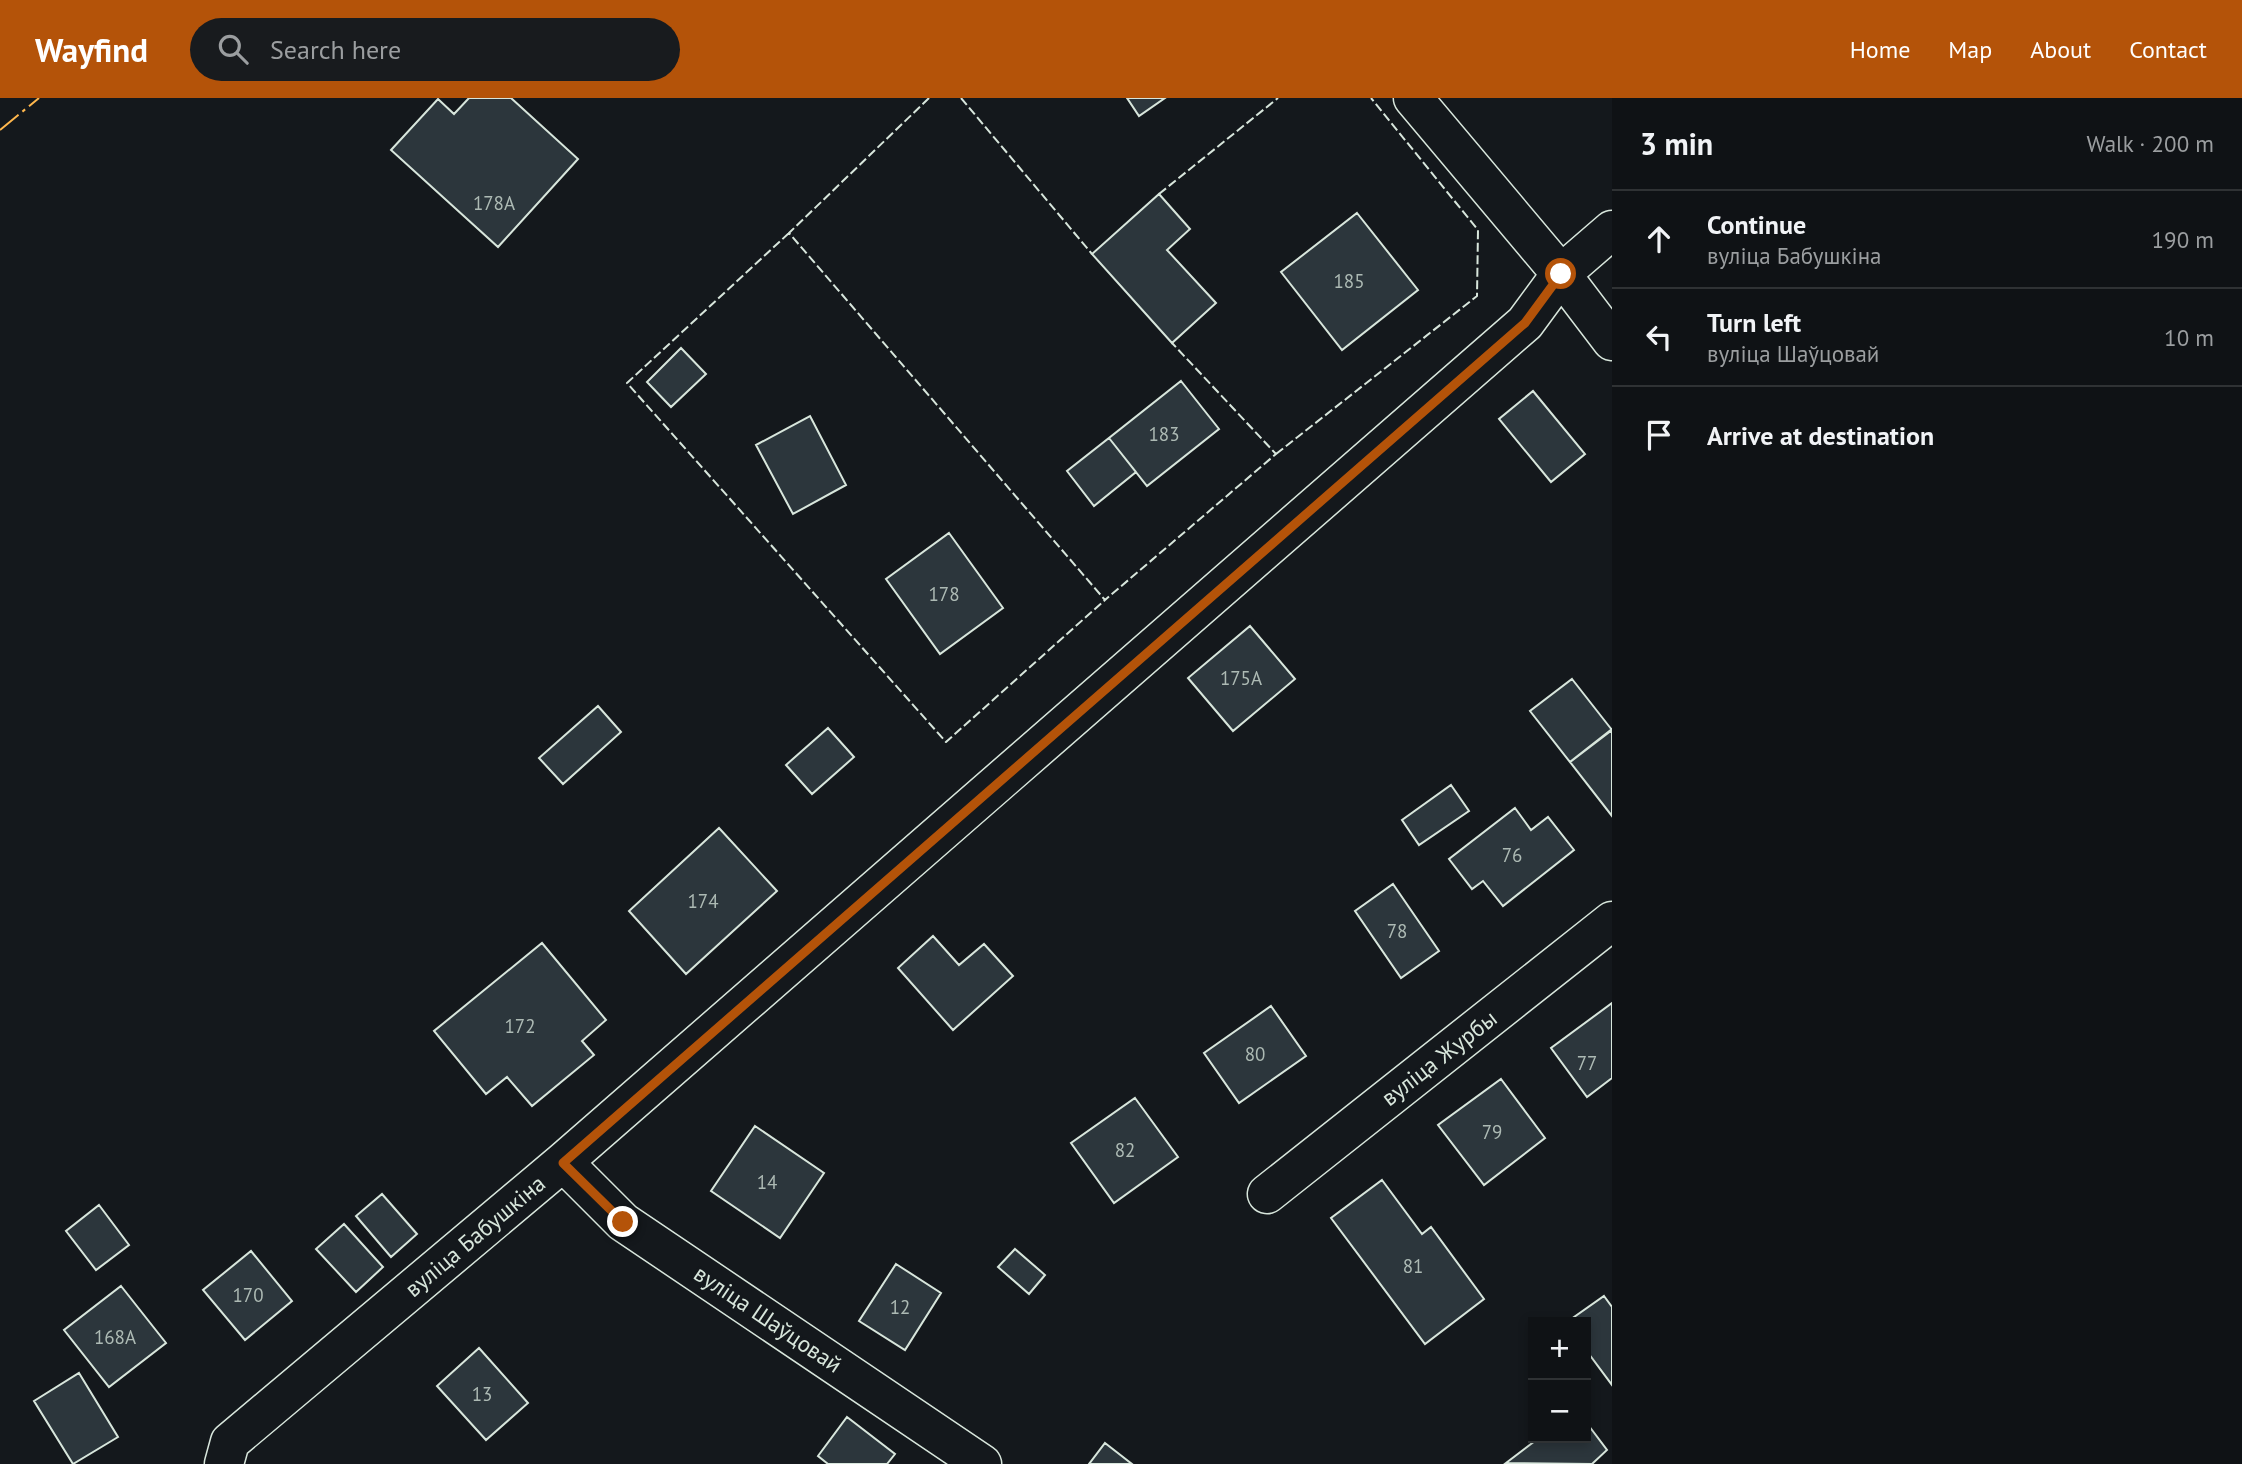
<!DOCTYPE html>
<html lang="en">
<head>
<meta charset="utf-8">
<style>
  body { margin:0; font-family:"PT Sans",sans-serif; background:#181b1e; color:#f1f3f6 }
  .controls { position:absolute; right:21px; bottom:21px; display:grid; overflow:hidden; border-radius:0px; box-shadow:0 4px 10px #0003 }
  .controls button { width:63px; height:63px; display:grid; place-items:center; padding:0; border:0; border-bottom:2px solid #2f3234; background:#0f1215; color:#f1f3f6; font:35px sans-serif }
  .stop { position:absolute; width:21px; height:21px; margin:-16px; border:5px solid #b45309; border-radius:50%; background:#fff }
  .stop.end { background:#b45309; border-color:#fff; box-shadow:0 2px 7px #0008 }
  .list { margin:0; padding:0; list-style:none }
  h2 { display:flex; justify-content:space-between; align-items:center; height:91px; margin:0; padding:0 28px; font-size:30px }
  h2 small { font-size:23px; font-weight:400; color:#9b9ea0 }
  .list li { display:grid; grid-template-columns:46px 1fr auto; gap:21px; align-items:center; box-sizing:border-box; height:98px; padding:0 28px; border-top:2px solid #2f3234 }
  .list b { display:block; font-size:26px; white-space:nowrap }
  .list p { margin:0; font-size:23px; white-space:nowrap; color:#9b9ea0 }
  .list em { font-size:23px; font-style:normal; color:#9b9ea0 }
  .icon { flex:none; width:38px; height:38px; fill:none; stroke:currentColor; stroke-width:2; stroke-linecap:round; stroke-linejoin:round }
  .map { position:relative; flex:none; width:1612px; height:1366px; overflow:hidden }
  header { display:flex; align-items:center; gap:42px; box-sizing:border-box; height:98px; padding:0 35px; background:#b45309; color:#fff }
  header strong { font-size:33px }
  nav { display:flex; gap:38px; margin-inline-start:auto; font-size:24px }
  .search { width:490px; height:63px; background:#181b1e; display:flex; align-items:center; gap:18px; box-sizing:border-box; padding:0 24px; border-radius:38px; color:#9b9ea0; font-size:26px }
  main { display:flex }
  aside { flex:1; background:#0f1215 }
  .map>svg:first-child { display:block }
</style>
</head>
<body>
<header>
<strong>Wayfind</strong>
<div class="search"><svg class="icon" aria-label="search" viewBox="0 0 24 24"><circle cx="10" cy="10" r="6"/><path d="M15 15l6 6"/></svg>Search here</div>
<nav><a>Home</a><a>Map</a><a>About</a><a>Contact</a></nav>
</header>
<main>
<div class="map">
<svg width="1612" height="1366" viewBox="0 0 1612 1366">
  <rect width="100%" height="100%" fill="#14181c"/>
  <path fill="#2c363c" stroke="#d8e6dc" stroke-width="2" d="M 469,0 L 511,0 L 578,61 L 498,149 L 391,52 L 438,1 L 454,16 Z
    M 1127,0 L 1165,0 L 1139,18 Z
    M 1159,96 L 1190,131 L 1167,152 L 1216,205 L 1172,245 L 1092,156 Z
    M 1357,115 L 1418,192 L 1342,252 L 1281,174 Z
    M 681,250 L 706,276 L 671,309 L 647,284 Z
    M 1181,283 L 1219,331 L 1147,388 L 1109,340 Z
    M 1533,293 L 1585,356 L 1551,384 L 1499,321 Z
    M 810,318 L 846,387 L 793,416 L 756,347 Z
    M 1109,340 L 1136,374 L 1094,408 L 1067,373 Z
    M 949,435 L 1003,510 L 940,556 L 886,481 Z
    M 1250,528 L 1295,581 L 1233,633 L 1188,580 Z
    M 1572,581 L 1612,632 L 1570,664 L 1530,613 Z
    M 598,608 L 621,634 L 563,686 L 539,660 Z
    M 828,630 L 854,659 L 812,696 L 786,667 Z
    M 1612,631 L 1612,718 L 1570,664 Z
    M 1451,687 L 1469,713 L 1419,747 L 1402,722 Z
    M 1515,710 L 1531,732 L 1548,719 L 1574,752 L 1503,808 L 1483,783 L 1472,791 L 1449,761 Z
    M 719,730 L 777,793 L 686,876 L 629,813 Z
    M 1393,786 L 1439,853 L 1401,880 L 1355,813 Z
    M 933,838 L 959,867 L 984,846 L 1013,878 L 953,932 L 898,870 Z
    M 542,845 L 606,922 L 582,943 L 594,957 L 532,1008 L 507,979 L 486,996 L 434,933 Z
    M 1612,905 L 1612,980 L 1587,999 L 1551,950 Z
    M 1271,908 L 1306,958 L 1239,1005 L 1204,955 Z
    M 1501,981 L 1545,1040 L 1484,1087 L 1438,1027 Z
    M 1135,1000 L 1178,1059 L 1114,1105 L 1071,1045 Z
    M 755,1028 L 824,1075 L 780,1140 L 711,1093 Z
    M 1382,1082 L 1422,1136 L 1431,1129 L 1484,1201 L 1425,1246 L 1331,1120 Z
    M 382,1096 L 417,1136 L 391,1159 L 356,1118 Z
    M 99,1107 L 129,1147 L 96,1172 L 66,1133 Z
    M 344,1126 L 383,1169 L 356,1194 L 316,1151 Z
    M 1015,1151 L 1045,1177 L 1029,1196 L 998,1169 Z
    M 251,1153 L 292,1203 L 245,1242 L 203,1192 Z
    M 896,1166 L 941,1195 L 905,1252 L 859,1223 Z
    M 121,1188 L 166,1245 L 109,1289 L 64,1232 Z
    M 1604,1198 L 1612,1209 L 1612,1287 L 1586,1252 L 1586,1224 L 1567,1224 Z
    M 479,1250 L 528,1305 L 486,1342 L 437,1288 Z
    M 79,1275 L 118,1339 L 73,1366 L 34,1303 Z
    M 847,1319 L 895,1356 L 887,1366 L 828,1366 L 818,1358 Z
    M 1586,1324 L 1607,1352 L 1592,1366 L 1506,1365 L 1539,1340 L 1586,1340 Z
    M 1105,1345 L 1132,1366 L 1089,1366 Z"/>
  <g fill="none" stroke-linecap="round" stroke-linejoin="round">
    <g stroke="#d8e6dc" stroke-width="41">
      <path id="minor" d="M 1413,0 L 1561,176 L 1612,243
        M 563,1064 L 623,1124 L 982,1366
        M 1267,1096 L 1612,823
        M 224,1366 L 230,1344 L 563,1064 L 1525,225 L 1561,176 L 1612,132"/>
    </g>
    <use href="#minor" stroke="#14181c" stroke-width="38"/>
    <path stroke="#d8e6dc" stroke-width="2" stroke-dasharray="9 3.5" stroke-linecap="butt" d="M 929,0 L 789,135 L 1105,502 L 1276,356 L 1172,245
      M 961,0 L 1092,156
      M 1159,96 L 1278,0
      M 789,135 L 627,285 L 946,644 L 1105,502
      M 1276,356 L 1477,198 L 1478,132 L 1371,0"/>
    <path stroke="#ffb74d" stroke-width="2" stroke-dasharray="24 5 3.5 5" stroke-linecap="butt" d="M 0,32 L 39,0"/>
  </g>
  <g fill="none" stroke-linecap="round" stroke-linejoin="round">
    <path stroke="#b45309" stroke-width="9" d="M 623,1124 L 563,1065 L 1525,225 L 1561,176"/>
  </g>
  <g text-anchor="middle" stroke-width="5" stroke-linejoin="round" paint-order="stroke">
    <g font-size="19" fill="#adbab4">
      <text x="494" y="112">178А</text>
      <text x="1349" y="190">185</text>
      <text x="1164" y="343">183</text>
      <text x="944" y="503">178</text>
      <text x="1241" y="587">175А</text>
      <text x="1512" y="764">76</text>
      <text x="703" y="810">174</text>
      <text x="1397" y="840">78</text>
      <text x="520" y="935">172</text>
      <text x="1255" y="963">80</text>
      <text x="1587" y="972">77</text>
      <text x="1492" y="1041">79</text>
      <text x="1125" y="1059">82</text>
      <text x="767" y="1091">14</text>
      <text x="1413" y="1175">81</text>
      <text x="248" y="1204">170</text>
      <text x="900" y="1216">12</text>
      <text x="115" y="1246">168А</text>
      <text x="482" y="1303">13</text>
    </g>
    <g font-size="23" fill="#d8e6dc" stroke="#14181c">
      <text transform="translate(1439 960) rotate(-38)" y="8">вуліца Журбы</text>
      <text transform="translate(475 1138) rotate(-40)" y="8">вуліца Бабушкіна</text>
      <text transform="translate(768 1221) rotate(34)" y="8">вуліца Шаўцовай</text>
    </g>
  </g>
</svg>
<div class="controls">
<button>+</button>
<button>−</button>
</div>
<div class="stop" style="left:1561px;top:176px"></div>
<div class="stop end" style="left:623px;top:1124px"></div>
</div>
<aside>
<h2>3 min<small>Walk · 200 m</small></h2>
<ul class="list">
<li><svg class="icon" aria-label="ahead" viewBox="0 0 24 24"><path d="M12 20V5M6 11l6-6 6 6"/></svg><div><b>Continue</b><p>вуліца Бабушкіна</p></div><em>190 m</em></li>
<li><svg class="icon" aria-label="left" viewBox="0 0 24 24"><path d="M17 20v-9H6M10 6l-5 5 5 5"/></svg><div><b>Turn left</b><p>вуліца Шаўцовай</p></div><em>10 m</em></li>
<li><svg class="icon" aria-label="arrive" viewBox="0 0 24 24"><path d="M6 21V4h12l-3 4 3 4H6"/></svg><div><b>Arrive at destination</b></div></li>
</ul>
</aside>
</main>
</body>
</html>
